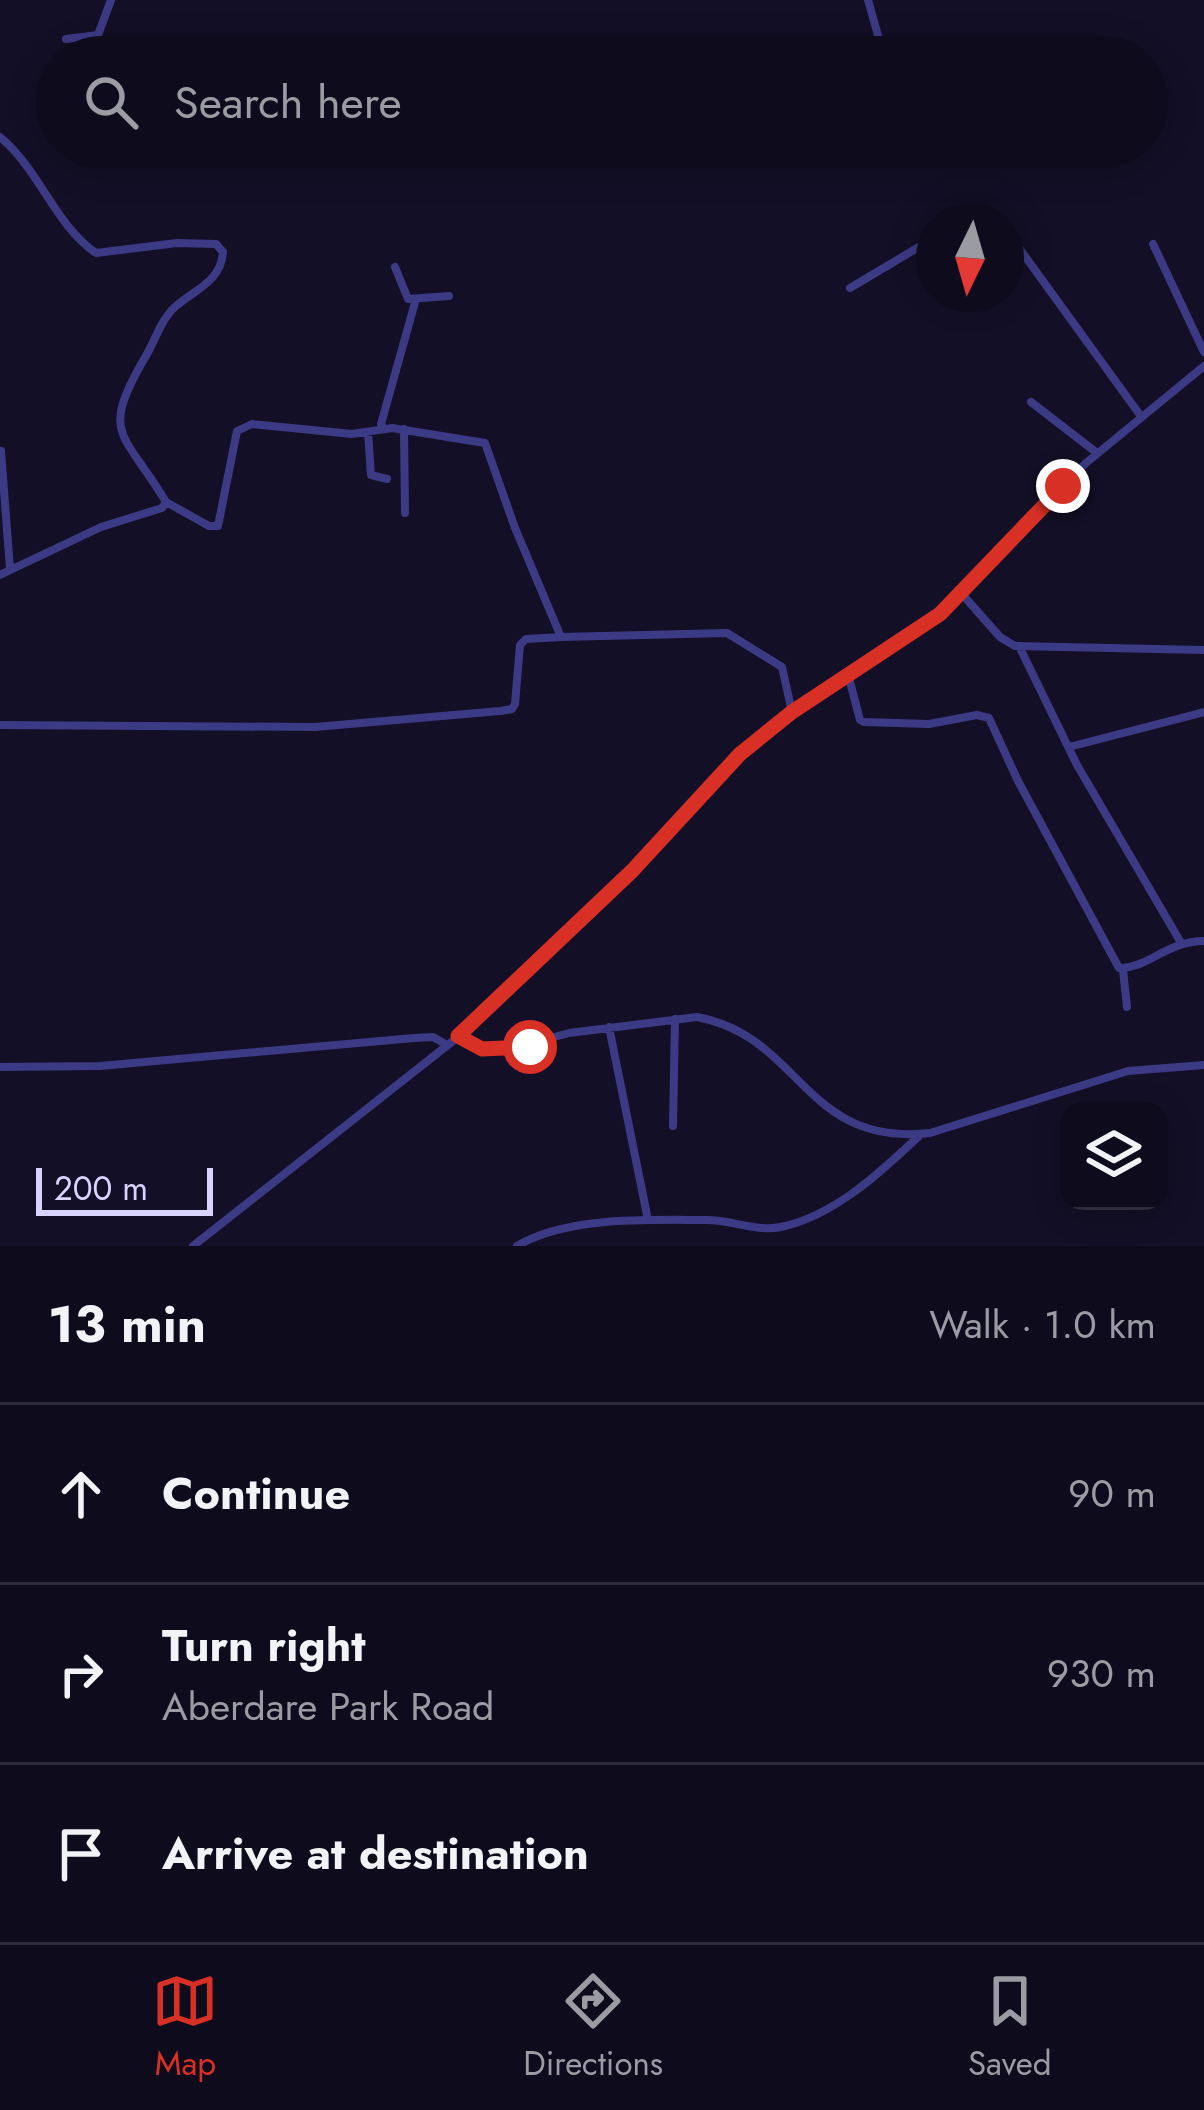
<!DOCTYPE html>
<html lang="en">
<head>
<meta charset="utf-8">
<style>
  body { margin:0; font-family:Jost,sans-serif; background:#1c1929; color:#f1f3f6 }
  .controls { position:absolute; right:36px; bottom:36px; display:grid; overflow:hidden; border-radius:24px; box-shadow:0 6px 30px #0003 }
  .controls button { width:108px; height:108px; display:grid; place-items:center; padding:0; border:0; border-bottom:3px solid #2e2b3b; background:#0e0b1c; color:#f1f3f6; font:60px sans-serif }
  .compass { position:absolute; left:916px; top:204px; width:108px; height:108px; border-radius:50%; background:#0e0b1c; box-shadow:0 6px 30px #0003; rotate:185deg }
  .scale { position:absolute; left:36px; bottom:30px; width:177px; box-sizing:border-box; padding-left:12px; border:6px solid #d9d4ff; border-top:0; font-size:33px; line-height:42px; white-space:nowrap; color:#d9d4ff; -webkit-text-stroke:9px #130f26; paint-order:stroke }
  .stop { position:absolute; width:36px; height:36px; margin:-27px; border:9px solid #d93025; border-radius:50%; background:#fff }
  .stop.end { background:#d93025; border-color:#fff; box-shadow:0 3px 12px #0008 }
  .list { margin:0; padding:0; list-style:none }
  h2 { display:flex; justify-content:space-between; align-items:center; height:156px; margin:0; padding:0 48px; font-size:51px }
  h2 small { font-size:39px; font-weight:400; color:#9b9ba3 }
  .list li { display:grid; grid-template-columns:78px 1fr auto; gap:36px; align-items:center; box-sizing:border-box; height:180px; padding:0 48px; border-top:3px solid #2e2b3b }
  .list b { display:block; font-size:45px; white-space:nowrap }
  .list p { margin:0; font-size:39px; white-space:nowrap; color:#9b9ba3 }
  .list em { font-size:39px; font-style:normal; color:#9b9ba3 }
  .icon { flex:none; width:66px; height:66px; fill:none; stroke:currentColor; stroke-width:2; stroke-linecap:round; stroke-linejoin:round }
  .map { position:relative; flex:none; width:1204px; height:1246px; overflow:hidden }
  .search { position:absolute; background:#0e0b1c; box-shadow:0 6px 30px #0003; left:36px; right:36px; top:36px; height:132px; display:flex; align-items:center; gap:30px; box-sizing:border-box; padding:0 42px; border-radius:66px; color:#9b9ba3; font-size:45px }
  .sheet { height:696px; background:#0e0b1c }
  nav { display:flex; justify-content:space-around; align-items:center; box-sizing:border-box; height:168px; border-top:3px solid #2e2b3b; background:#0e0b1c; font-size:33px; color:#9b9ba3 }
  nav a { display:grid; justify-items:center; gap:6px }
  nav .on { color:#d93025 }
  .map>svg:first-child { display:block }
</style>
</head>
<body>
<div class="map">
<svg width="1204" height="1246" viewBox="0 0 1204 1246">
  <rect width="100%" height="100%" fill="#130f26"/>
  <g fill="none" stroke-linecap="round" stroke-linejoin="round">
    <path stroke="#3d3a85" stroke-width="8" d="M 868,0 L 884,57
      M 66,39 L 98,35 L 111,0
      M 0,137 C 39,169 55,225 96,253 L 177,243 L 216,244 L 223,252 C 221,281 196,289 176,306 C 162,318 156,338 147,354 C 99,436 122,429 166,502 L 162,508 L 101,527 L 0,575
      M 961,222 L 986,212 L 1001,222
      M 1006,230 L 1140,415
      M 1153,244 L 1204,352
      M 395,267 L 408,299 L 449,296
      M 850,288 L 934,238
      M 1031,402 L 1097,453
      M 384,429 L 381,424 L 416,299
      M 404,429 L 405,513
      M 368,432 L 371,475 L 387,479
      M 1,451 L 10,569
      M 166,502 L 209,526 L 218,526 L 237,431 L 252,424 L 352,434 L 392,428 L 485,443 L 515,528 L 561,637 L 727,633 L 782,667 L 792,712
      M 962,594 L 1000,637 L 1015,646 L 1204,650
      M 1019,646 L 1077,765 L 1180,941
      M 848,674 L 860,720 L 864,722 L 929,724 L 977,715 L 989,718 L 1018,781 L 1119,968 C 1147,969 1167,941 1204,941
      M 0,725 L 315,727 L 500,711 L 512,709 L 515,704 L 520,645 L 526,639 L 561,637
      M 1069,747 L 1204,712
      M 1123,970 L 1127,1007
      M 609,1027 L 648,1220
      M 458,1037 L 482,1049 L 506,1050 L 569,1033 L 697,1017 C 802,1036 803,1147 930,1133 L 1128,1071 L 1204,1065
      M 0,1067 L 100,1066 L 414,1038 L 433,1037 L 447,1045
      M 673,1126 L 675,1019
      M 193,1246 L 458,1037 L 631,871 L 740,755 L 792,712 L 940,614 L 1086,463 L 1204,366
      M 517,1246 C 567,1216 649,1220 707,1220 C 732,1220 756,1232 781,1227 C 834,1216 881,1172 919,1136"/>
  </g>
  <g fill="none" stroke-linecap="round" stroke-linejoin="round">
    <path stroke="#d93025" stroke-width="15" d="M 530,1047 L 482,1049 L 458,1036 L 632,871 L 740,754 L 792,712 L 940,614 L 1063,486"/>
  </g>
</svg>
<div class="controls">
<button><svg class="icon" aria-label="layers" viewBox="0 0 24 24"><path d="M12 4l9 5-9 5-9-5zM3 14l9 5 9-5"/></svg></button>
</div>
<svg class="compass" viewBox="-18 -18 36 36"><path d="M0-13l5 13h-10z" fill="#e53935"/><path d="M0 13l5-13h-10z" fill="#9b9ba3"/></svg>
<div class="scale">200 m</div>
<div class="stop" style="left:530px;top:1047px"></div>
<div class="stop end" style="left:1063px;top:486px"></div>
<div class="search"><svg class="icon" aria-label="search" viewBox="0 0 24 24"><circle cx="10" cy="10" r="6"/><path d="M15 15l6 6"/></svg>Search here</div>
</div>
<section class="sheet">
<h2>13 min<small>Walk · 1.0 km</small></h2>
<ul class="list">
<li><svg class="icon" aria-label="ahead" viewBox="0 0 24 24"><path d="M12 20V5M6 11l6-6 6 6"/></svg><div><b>Continue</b></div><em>90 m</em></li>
<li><svg class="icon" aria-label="right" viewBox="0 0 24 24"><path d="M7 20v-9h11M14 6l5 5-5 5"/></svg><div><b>Turn right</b><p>Aberdare Park Road</p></div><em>930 m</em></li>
<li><svg class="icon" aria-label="arrive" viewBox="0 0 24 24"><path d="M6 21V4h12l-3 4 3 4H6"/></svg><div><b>Arrive at destination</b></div></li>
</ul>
</section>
<nav>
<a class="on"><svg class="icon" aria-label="map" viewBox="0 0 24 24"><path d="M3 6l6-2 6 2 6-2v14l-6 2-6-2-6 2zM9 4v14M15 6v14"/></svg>Map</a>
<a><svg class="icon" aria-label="directions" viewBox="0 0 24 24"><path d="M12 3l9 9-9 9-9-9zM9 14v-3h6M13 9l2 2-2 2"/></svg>Directions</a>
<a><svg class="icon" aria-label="saved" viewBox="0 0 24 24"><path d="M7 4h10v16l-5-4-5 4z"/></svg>Saved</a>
</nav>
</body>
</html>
